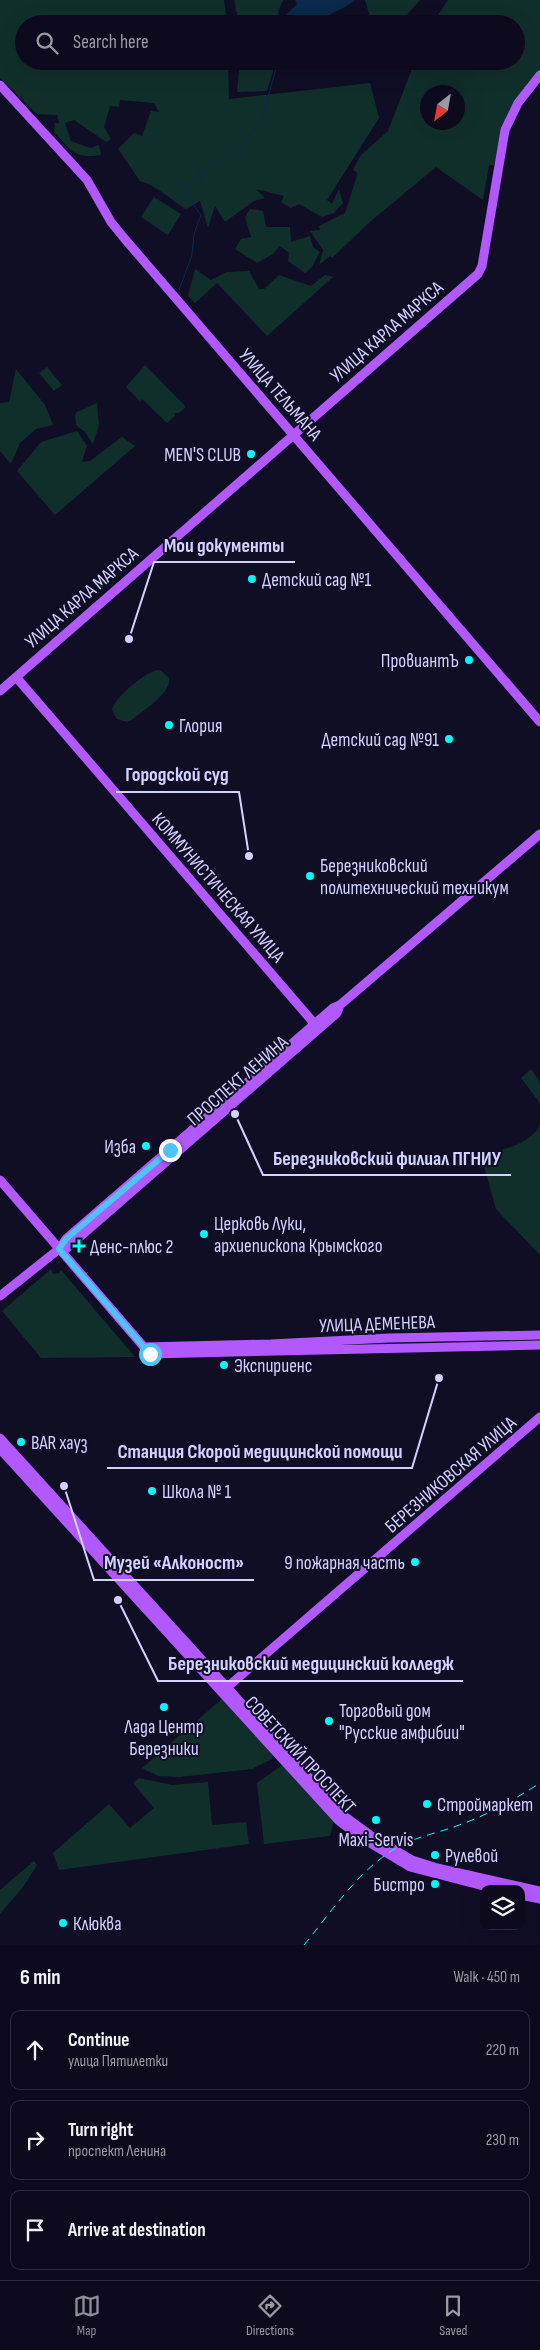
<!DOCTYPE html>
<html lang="en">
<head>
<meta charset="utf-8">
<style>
  body { margin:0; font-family:"Sofia Sans Condensed",sans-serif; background:#151325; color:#f1f3f6 }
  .controls { position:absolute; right:15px; bottom:15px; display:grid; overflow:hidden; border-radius:10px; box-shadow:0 5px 20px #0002 }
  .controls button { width:45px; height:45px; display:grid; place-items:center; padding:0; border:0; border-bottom:1px solid #2c2b3b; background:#0c0a1c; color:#f1f3f6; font:25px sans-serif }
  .compass { position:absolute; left:420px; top:85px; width:45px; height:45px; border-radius:50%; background:#0c0a1c; box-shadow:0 5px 20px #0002; rotate:211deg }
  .stop { position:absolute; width:15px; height:15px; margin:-11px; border:4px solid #4fc3f7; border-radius:50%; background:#fff }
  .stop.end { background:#4fc3f7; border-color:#fff; box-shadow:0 1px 5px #0008 }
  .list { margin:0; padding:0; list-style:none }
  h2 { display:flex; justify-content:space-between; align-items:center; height:65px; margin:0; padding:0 20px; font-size:21px }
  h2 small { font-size:16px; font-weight:400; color:#9a9aa3 }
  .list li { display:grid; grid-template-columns:32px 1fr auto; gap:15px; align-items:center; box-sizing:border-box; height:80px; margin:0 10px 10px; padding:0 10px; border:1px solid #2c2b3b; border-radius:10px }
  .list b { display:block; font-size:19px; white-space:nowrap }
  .list p { margin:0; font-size:16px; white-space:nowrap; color:#9a9aa3 }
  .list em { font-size:16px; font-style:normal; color:#9a9aa3 }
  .icon { flex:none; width:28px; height:28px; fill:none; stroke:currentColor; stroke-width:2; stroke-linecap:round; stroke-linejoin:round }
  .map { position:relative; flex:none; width:540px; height:1945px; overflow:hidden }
  .search { position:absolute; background:#0c0a1c; box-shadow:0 5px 20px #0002; left:15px; right:15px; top:15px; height:55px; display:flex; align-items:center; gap:12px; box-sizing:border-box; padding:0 18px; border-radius:28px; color:#9a9aa3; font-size:19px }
  .sheet { height:335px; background:#0c0a1c }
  nav { display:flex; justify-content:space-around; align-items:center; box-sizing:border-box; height:70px; border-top:1px solid #2c2b3b; background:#0c0a1c; font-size:14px; color:#9a9aa3 }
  nav a { display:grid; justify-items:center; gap:2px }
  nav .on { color:#8c9099 }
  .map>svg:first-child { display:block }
</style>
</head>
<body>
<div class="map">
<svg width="540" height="1945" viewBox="0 0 540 1945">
  <rect width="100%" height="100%" fill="#100e25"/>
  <path fill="#102f2b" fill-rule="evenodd" d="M 0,0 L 224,0 L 227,24 L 24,24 L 24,61 L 228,61 L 229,99 L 370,83 L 379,118 L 327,200 L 332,204 L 339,189 L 343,203 L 334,213 L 322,217 L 299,204 L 291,208 L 281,202 L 284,196 L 256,189 L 265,198 L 254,201 L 225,222 L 215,206 L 208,228 L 200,201 L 186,209 C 171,200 156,185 140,181 L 118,149 L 134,133 L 142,136 L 151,111 L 159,112 L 154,103 L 120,100 L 119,107 L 110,106 L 104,127 L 111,139 L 106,142 L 74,120 L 65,123 L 71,141 L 90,148 L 99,145 L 101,155 C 73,159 72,151 54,132 L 55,123 L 59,123 L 57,115 L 37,114 L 0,78 Z
    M 234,0 L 283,0 L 278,12 L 281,24 L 239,24 Z
    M 365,0 L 420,0 L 399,24 L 372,24 Z
    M 448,0 L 540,0 L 540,74 L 501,131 L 494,165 L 489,165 L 483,200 L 436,167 L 371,221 L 332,258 L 330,256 L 319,265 L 323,250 L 310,231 L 320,230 L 319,226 L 345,213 L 356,179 L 357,173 L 353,170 L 360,156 L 388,131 L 415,61 L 516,61 L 516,24 L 432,24 ZM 428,92 L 458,92 L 458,122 L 428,122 Z
    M 240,61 L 276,61 L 267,91 L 237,92 Z
    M 154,197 L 181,214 L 168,235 L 141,217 Z
    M 250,209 L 263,211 L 266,227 L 290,227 L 291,242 L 310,236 L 313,247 L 320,252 L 312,267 L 305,273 L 288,261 L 289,253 L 280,246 L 273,254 L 257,263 L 235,249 L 241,239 L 251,237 L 245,217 Z
    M 195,269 L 211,280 L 227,272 L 249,271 L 259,289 L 264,289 L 279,275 L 311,286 L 325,275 L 333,277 L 267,336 L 217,283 L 195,303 L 188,296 Z
    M 145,365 L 186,407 L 179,413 L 174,413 L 175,416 L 167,423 L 142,399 L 140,401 L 126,387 Z
    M 47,367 L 62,385 L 54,391 L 39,373 Z
    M 16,369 L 45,405 L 53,425 L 36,429 L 20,443 L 11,464 L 0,451 L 0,403 L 9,402 Z
    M 97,403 L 99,425 L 93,444 L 85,432 L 76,425 L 75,415 L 77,412 Z
    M 77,431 L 87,446 L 82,462 L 90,461 L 122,437 L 135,446 L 55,515 L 17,471 L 41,442 Z
    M 160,670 L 169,678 C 171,694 143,710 132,720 L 127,722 L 117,719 L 112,710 C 114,698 148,669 160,670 Z
    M 531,1069 L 540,1082 L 540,1103 L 521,1078 Z
    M 540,1125 L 540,1255 L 496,1209 L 481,1156 C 502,1149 529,1146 540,1125 Z
    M 51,1269 L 53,1274 L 59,1273 L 61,1270 L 135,1357 L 41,1358 L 2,1311 Z
    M 223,1698 L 273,1752 L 272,1759 L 252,1769 L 180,1777 L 158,1776 L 142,1768 Z
    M 284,1764 L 334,1820 L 330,1836 L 264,1844 L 257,1783 Z
    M 139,1778 L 172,1785 L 208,1782 L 212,1825 L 246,1822 L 249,1844 L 59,1870 L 53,1853 L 109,1804 L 130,1828 L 154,1808 L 133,1783 Z
    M 34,1861 L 37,1865 L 23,1887 L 0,1914 L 0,1890 Z"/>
  <path fill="#0b294b" d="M 295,0 L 355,0 C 345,10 328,11 321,24 L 285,24 L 284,17 L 297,4 Z"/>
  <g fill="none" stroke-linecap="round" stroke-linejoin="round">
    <path stroke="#0b294b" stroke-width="1" d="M 179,290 L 192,255 L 194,234 L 201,215 L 186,195 L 185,190 L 189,184 L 202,181 L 199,170 L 241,147 L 262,120 L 278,61"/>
    <path stroke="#b258ff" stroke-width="9" d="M 0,85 L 87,180 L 111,222 L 124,238 L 540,722
      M 16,677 L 319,1029
      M 0,691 L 478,274 L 482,266 L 505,130 L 518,103 L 540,75
      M 0,1180 L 150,1354 L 540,1345
      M 59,1249 L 67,1248 L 337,1013 L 340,1005
      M 0,1296 L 59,1249 L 66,1239 L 333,1008 L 340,1005 L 540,834
      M 144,1347 L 271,1344 L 389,1338 L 540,1335
      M 0,1438 L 344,1816 L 370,1835 L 412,1860 L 437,1868 L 540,1891
      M 0,1449 L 339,1821 L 360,1837 L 410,1867 L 495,1889
      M 224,1690 L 540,1417
      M 521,1895 L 540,1899"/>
    <path stroke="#00f9fc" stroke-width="1" stroke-dasharray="8 6" stroke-linecap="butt" d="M 304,1945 C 332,1911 359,1869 398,1847 C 417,1836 439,1833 459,1825 C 488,1815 515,1799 540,1783"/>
  </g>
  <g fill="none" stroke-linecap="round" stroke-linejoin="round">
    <path stroke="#4fc3f7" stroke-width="6" d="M 150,1354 L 59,1249 L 66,1239 L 170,1150"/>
  </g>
  <g fill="#00f9fc" stroke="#100e25" stroke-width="2">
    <circle cx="251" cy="454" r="5"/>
    <circle cx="252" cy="579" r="5"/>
    <circle cx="469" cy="660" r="5"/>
    <circle cx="169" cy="725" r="5"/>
    <circle cx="449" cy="739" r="5"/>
    <circle cx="310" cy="876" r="5"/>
    <circle cx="146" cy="1146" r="5"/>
    <circle cx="204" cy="1234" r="5"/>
    <path d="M76.5 1238.5h5v5h5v5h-5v5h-5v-5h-5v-5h5z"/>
    <circle cx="224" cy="1365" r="5"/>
    <circle cx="21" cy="1442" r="5"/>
    <circle cx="152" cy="1491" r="5"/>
    <circle cx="415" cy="1562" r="5"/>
    <circle cx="164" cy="1707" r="5"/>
    <circle cx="329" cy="1721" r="5"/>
    <circle cx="427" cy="1804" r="5"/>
    <circle cx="376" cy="1820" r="5"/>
    <circle cx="435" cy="1855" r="5"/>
    <circle cx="435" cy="1884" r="5"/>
    <circle cx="63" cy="1923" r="5"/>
  </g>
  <g text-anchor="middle" stroke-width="4" stroke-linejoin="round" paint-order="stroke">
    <g font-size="19" fill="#d3d1ff" stroke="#100e25">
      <text transform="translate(386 331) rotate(-41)" y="7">УЛИЦА КАРЛА МАРКСА</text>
      <text transform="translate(281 394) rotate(49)" y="7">УЛИЦА ТЕЛЬМАНА</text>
      <text transform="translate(81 597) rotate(-41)" y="7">УЛИЦА КАРЛА МАРКСА</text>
      <text transform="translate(219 887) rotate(49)" y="7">КОММУНИСТИЧЕСКАЯ УЛИЦА</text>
      <text transform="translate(237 1080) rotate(-41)" y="7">ПРОСПЕКТ ЛЕНИНА</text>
      <text transform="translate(377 1323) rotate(-2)" y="7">УЛИЦА ДЕМЕНЕВА</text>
      <text transform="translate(450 1474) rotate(-41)" y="7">БЕРЕЗНИКОВСКАЯ УЛИЦА</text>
      <text transform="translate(301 1754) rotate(47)" y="7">СОВЕТСКИЙ ПРОСПЕКТ</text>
    </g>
    <g font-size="19" fill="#d3d1ff" stroke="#100e25" text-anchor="start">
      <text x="241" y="461" text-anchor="end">MEN'S CLUB</text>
      <text x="262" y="586">Детский сад №1</text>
      <text x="459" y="667" text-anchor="end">ПровиантЪ</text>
      <text x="179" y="732">Глория</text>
      <text x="439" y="746" text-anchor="end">Детский сад №91</text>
      <text x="320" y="872">Березниковский<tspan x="320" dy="22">политехнический техникум</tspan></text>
      <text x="136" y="1153" text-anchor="end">Изба</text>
      <text x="214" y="1230">Церковь Луки,<tspan x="214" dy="22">архиепископа Крымского</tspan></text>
      <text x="90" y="1253">Денс-плюс 2</text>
      <text x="234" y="1372">Экспириенс</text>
      <text x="31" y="1449">BAR хауз</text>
      <text x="162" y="1498">Школа № 1</text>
      <text x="405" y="1569" text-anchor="end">9 пожарная часть</text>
      <text x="339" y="1717">Торговый дом<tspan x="339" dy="22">"Русские амфибии"</tspan></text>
      <text x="164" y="1733" text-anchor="middle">Лада Центр<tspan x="164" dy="22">Березники</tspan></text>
      <text x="437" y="1811">Строймаркет</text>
      <text x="376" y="1846" text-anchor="middle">Maxi-Servis</text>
      <text x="445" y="1862">Рулевой</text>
      <text x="425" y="1891" text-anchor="end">Бистро</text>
      <text x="73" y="1930">Клюква</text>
    </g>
  </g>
  <path fill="none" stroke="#d3d1ff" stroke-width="2" d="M129 639L154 562H295M249 856L239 792H116M235 1114L263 1175H511M439 1378L412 1468H107M64 1486L94 1580H254M118 1600L158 1681H463"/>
  <g fill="#d3d1ff" stroke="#100e25" stroke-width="2">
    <circle cx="129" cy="639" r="5"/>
    <circle cx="249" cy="856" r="5"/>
    <circle cx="235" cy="1114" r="5"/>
    <circle cx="439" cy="1378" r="5"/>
    <circle cx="64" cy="1486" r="5"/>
    <circle cx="118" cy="1600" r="5"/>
  </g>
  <g font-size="20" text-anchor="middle" font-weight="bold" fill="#d3d1ff" stroke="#100e25" stroke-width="4" stroke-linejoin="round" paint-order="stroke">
    <text x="224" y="552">Мои документы</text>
    <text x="177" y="781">Городской суд</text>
    <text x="387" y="1165">Березниковский филиал ПГНИУ</text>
    <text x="260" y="1458">Станция Скорой медицинской помощи</text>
    <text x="174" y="1569">Музей «Алконост»</text>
    <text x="311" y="1670">Березниковский медицинский колледж</text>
  </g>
</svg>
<div class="controls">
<button><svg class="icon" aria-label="layers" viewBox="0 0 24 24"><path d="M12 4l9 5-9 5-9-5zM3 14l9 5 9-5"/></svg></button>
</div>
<svg class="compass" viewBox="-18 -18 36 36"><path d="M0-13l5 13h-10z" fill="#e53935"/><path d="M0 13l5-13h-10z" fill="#9a9aa3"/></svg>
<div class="stop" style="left:150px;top:1354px"></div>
<div class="stop end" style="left:170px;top:1150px"></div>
<div class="search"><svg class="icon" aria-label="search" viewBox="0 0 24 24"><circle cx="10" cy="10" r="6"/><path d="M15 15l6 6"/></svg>Search here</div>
</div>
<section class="sheet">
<h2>6 min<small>Walk · 450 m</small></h2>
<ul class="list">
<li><svg class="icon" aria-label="ahead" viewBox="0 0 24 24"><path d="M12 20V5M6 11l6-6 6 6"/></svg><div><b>Continue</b><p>улица Пятилетки</p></div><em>220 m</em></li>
<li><svg class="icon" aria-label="right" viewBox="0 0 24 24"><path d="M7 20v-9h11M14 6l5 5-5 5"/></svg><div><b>Turn right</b><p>проспект Ленина</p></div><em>230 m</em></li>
<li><svg class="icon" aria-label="arrive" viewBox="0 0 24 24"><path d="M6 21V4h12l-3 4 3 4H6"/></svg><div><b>Arrive at destination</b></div></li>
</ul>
</section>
<nav>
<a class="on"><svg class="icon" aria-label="map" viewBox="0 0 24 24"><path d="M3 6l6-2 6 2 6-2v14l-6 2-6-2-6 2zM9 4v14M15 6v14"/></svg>Map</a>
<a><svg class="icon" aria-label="directions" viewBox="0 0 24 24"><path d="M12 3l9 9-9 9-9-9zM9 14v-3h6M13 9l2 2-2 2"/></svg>Directions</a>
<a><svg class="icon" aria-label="saved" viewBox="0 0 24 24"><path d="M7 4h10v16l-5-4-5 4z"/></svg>Saved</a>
</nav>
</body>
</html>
